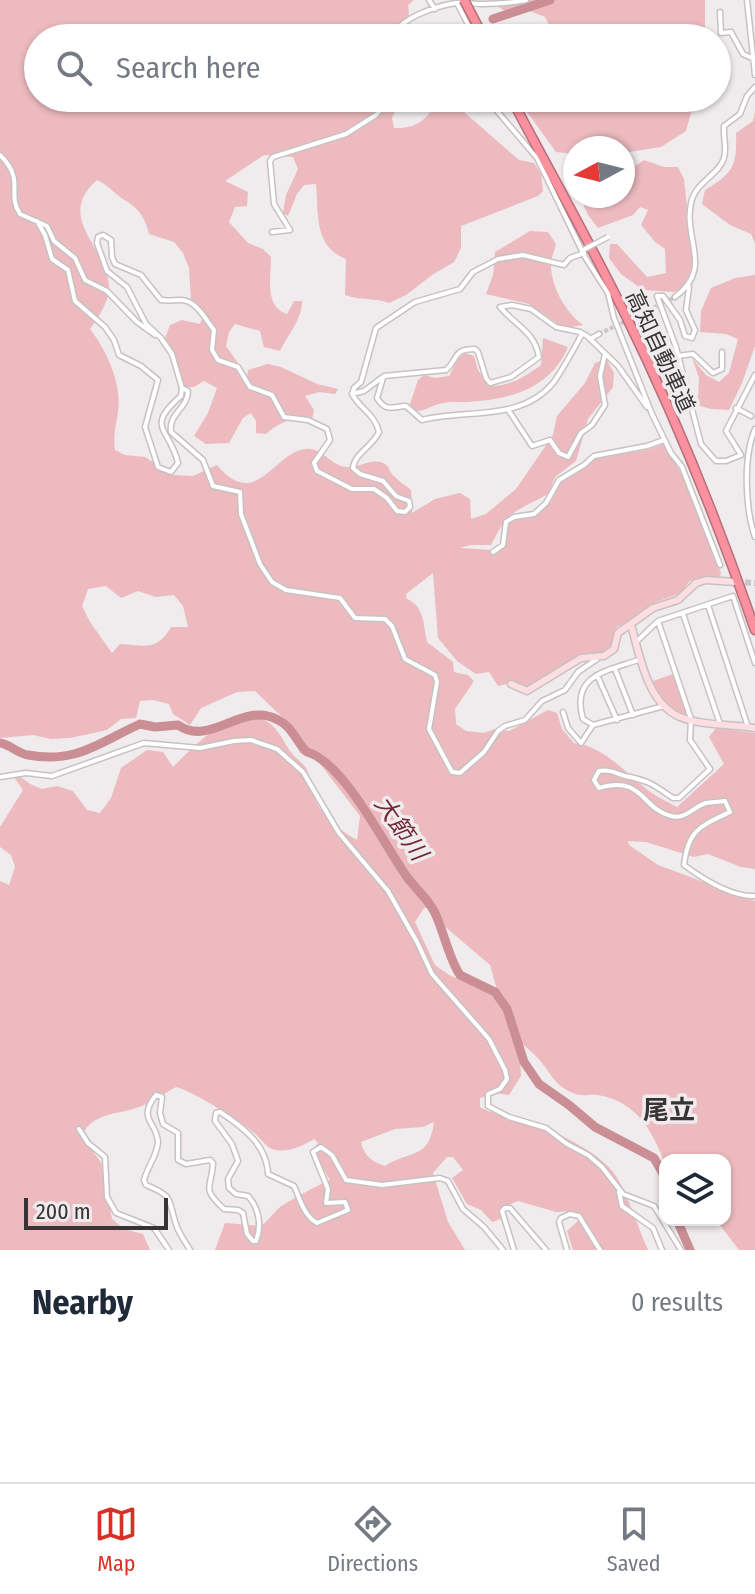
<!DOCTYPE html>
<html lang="en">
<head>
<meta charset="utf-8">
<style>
  body { margin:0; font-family:"Fira Sans Condensed","Noto Sans JP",sans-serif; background:#f2f2f3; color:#1f2937 }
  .controls { position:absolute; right:24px; bottom:24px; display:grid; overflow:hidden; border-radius:16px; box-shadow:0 2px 6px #0004 }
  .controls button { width:72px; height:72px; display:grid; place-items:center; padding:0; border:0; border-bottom:2px solid #e0e1e3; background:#fff; color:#1f2937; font:40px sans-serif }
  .compass { position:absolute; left:563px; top:136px; width:72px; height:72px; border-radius:50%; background:#fff; box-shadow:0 2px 6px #0004; rotate:263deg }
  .scale { position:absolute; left:24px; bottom:20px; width:144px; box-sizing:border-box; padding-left:8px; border:4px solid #363434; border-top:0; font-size:22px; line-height:28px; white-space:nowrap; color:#363434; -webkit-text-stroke:6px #f0ebec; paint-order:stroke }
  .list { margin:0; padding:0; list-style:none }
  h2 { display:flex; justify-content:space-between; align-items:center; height:104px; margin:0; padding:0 32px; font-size:34px }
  h2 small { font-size:26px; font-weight:400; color:#747a83 }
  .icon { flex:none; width:44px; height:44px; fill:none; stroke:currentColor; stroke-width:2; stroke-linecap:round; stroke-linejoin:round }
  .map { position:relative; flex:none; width:755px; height:1250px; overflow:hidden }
  .search { position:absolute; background:#fff; box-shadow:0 2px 6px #0004; left:24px; right:24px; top:24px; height:88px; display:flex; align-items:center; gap:20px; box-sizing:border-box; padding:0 28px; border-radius:44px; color:#747a83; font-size:30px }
  .sheet { height:232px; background:#fff }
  nav { display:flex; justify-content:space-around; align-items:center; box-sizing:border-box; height:112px; border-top:2px solid #e0e1e3; background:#fff; font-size:22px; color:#747a83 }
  nav a { display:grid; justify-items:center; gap:4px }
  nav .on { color:#d93025 }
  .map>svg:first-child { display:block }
</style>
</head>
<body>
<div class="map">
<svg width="755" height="1250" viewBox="0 0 755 1250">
  <rect width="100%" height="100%" fill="#f0ebec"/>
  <path fill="#ecbabf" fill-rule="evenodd" d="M 0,0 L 414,0 L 408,5 C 410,18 409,29 398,38 L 38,38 L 38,98 L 375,98 L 377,104 L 398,105 L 392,118 L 394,128 C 417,129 429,119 438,98 L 462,98 L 464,112 L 519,160 L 534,163 L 541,174 L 543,191 L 538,196 L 461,226 L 461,248 L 454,262 L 432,275 L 406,295 L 389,303 C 373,297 361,301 345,295 L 346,259 C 313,246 319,213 316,184 L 304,185 L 297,194 L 288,216 L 283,213 L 286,195 L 298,169 L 293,157 L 264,155 L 225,181 L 248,192 L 247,206 L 235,207 L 229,222 L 248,243 L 263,249 L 271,257 C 271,278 264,306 287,314 L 294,301 L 302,301 C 302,320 288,334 280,351 L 264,347 L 260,331 L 235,324 L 229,332 L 226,346 L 240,366 L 238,374 L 246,384 L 248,370 L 268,364 L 281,367 L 317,384 L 338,389 L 335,394 L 319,392 L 305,396 L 314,410 L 312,420 C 295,416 279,422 266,434 L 256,433 L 256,421 L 251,413 L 243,418 L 229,443 L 206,444 L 194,436 L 208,413 L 217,388 L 204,381 L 194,387 L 184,387 L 164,341 L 170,325 L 182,320 L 200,324 L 203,316 L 191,301 L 189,268 L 183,253 L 174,242 L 149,234 C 145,216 138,208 123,199 C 114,193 108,185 97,180 C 53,219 110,248 109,289 C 109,301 97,320 90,329 C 107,351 122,384 118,412 C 116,426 113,435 115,450 L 125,455 L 145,457 L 174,475 L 193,476 L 217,465 C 256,512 273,453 305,449 C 324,447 331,468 349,467 C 361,467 373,457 385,464 C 390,468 388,469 392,474 C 397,480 405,485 411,490 L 412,513 L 435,499 L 460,493 L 470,499 L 471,519 L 486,514 L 516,489 L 553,435 L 557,416 L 585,383 L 595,363 L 606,359 L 614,373 L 613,387 L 588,419 L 576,461 L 555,477 L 548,494 C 514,513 510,508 491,545 L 471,545 L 460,548 L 492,550 L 494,554 L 506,546 L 506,530 L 509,523 L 517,519 L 531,518 L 542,511 L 551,502 L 561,482 L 587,467 L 594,458 L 647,450 L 663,444 L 683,476 L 721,573 L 720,577 L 702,577 L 690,581 L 679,594 L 656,602 L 634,620 L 617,627 L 611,645 L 603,652 L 582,654 L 526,688 L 514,682 L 498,686 L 489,672 L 476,674 L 457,661 L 438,638 L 433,573 L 406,594 L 407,599 C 425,607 423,624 427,642 L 453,662 L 454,672 L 468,675 L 474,681 L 455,709 L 456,724 L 466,731 L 484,733 L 495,729 L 509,731 L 548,710 L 557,713 L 562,729 L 574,743 C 602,746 622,769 644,787 C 653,795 666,801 677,807 L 724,764 L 709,737 L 716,728 L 755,733 L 755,869 L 741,867 L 708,854 L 694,857 L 646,842 L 628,841 L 629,845 L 658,865 L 755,901 L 755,1250 L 739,1250 L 716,1220 L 725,1220 L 725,1160 L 665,1160 L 665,1164 C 652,1130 637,1102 598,1095 C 590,1094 581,1097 573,1093 C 555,1085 553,1077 542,1063 C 536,1055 527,1048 519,1041 L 521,1076 L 509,1095 L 495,1093 L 480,1098 L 480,1107 C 495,1116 512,1116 527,1121 C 553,1130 602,1153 616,1176 C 630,1199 637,1226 648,1250 L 573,1250 L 567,1231 L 579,1220 L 575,1211 L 556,1212 L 518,1201 L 506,1206 L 501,1219 L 492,1222 L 481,1210 L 467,1204 L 452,1178 L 463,1170 L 453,1157 L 447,1157 L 433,1173 L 448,1222 L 465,1250 L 215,1250 L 225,1223 L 261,1226 C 269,1220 272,1214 279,1208 C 283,1204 325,1181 330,1180 L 312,1151 L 318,1143 L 314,1139 C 304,1146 285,1154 272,1149 C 265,1146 260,1137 253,1132 C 239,1120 192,1091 176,1087 C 163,1094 150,1104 136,1108 C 116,1115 91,1113 82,1136 L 102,1164 L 112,1219 L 124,1229 L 143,1234 L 150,1250 L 0,1250 L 0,881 L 9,885 L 15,867 L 11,855 L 0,847 L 0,827 L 23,790 L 14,777 L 18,775 L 30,784 L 42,789 L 57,786 L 73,791 L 87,810 L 100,813 L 111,798 L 121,768 L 147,750 L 163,752 L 173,767 C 193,747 234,702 266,721 C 279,728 284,744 293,755 C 297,759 303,763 306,768 C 310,775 310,784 312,792 C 321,816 336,828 357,840 L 360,816 L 318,761 L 300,753 L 283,718 L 255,691 L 237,692 L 201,708 L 190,725 L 173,714 L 169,704 L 153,700 L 140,701 L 136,718 L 121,719 L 107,730 L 70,738 L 51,739 L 33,735 L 0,738 ZM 106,586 L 121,598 L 138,591 L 156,597 L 174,595 L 183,606 L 188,627 L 171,627 C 157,652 144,645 120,644 L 112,653 L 90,622 L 82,606 L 88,589 ZM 436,906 L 442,924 L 490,965 L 501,1004 L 488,992 L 449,975 L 435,965 L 415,922 L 424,908 ZM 434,1122 C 429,1160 412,1149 385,1166 C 372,1162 364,1156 361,1142 L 395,1129 L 423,1127 Z
    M 487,0 L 705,0 L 705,38 L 556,38 L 545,17 L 530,11 L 505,11 Z
    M 517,98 L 695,98 L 686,131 L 661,147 L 623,153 L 623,148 L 575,148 L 575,154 L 556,152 Z
    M 755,111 L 755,243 L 751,234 L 730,225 L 702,204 L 705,190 C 734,173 737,165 736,133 L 753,121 Z
    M 644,160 L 664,167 L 678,167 L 684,179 L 693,262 L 686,286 L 674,292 L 643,290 L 621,274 L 609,258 L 610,244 L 617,244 L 647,277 L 666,273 L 665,249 L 655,242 L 641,225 L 648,210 L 640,207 L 633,215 L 598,228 L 588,215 L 581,199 L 581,196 L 623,196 L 623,166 L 631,169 Z
    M 530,231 L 548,232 L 556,244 C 555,250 551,258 551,263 C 550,286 566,313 583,325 L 564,328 L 529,304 L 486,294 L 493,275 L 495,252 Z
    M 755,275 L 755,346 L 742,383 L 729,410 L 711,409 L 693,404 L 698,398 L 699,378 L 692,358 L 706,375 L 719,382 L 729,373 L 738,339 L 726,334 L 700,332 L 701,311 L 711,288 L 735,278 Z
    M 543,338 L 568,347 C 550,389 511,399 469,402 C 461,403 452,401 444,403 C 428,405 426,414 408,410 L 418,380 L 424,375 L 435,378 L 449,376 L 458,359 L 465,353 L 474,356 L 478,370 L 489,386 C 511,386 524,377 541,365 Z
    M 673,674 L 688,712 L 685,714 C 667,710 660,697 653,681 Z"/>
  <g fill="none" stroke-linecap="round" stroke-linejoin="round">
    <path stroke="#cb8e95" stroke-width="9" d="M 493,19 L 550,0
      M 0,743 C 10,744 18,754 28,755 C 77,764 100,742 140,724 L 155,727 L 178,725 C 211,748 242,700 278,720 C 293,727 296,742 307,752 C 344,762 384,845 407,877 C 415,888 427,898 434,911 C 444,931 448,957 460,975 L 495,992 L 507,1009 L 524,1062 L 539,1084 L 569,1105 L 595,1127 L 654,1158 L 665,1177
      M 677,1220 L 690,1250"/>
    <path stroke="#cbc6c7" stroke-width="4" stroke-dasharray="4 2" stroke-linecap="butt" d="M 599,334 L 675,297"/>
    <path stroke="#cbc6c7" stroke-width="6" stroke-dasharray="6 3" stroke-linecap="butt" d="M 736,582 L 755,583"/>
    <g stroke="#c7c2c2" stroke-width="7">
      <path id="street" d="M 429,0 L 435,9
        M 747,0 L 755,75
        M 457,3 L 475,38
        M 720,12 L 721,33 L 731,32 L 743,54 L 754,59
        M 392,38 C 399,18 436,6 456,3 C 465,2 474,4 482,4 C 496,4 512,3 526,0
        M 486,98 L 537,158 L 585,257 L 608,293 L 614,318 L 652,414 L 671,453 L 682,467 L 720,565
        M 0,155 C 26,181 6,193 20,214 L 47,226 L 54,241 L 75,258 L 85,280 L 107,291 L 137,322 L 155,335
        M 37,221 L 45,235 L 52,259 L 68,270 L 75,301 L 105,327 L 114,340 L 119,355 L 141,366 L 158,380 L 145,427 L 158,467 L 171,472 L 178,463 C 170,428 144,428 181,396 L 182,388 L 172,354 L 161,338 L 146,324 L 127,287 L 107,271 L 97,243 L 98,237 L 103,235 L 111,240 L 112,257 L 115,264 L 141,275 L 161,300 C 168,301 174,300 181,300 C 196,300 205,319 214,330 L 212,350 L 218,360 L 238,367 L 250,387 L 272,395 L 284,417 L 308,420 L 327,429 L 330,440 L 314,463 L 317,471 L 352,489 L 374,489 L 387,498 L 397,511 L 405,512 L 410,507 L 409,501 L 396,496 L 383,481 L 360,474 L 353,468 C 354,454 373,446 379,432 C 375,414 360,409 352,394
        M 272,232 L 290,230 L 274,204 L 270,161 L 273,157 L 346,134 L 376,115 L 391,98
        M 689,287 L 686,310 L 695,330 L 692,338 L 685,336 L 680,320 L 663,296 L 657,296 L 676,347 L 701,444 L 716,461 L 726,461 L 741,455 L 726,431 L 755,375
        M 675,297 C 714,268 683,240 691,203 C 695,182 719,175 724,158 C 727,147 723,137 724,126 L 740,114 L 747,96 L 755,87
        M 590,339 L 599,334
        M 677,356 L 693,354 L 713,373 L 722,369 L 722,352
        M 383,378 L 377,398 C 386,412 391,407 406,406 L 422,420 C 465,409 521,422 553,383 C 564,368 573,350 582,334
        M 182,388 L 188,391 C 188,408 168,414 171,432 L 203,460 L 213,486 L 240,492 L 241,514 L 260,564 L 272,582 L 286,590 L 340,598 L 355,618 L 385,619 L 392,626 L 405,659 L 435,675 L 437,682 L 429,729 L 452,772 L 460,773 L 484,752 L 498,731 L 505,726 L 525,720 L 542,701 L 565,690 L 578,672 L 597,659
        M 352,394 L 364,391 L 384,376 L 446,370 C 459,359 452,349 475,349 L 478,352 L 486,378 L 490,383 L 511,377 L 539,357 C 535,332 515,325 500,307 L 512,305 L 531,309 L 556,327 L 580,332 L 587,336 L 618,366 L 647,407
        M 352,394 L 354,388 L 361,382 L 376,328 L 415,302 L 460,289 L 473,272 L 498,259 L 523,255 L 564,265 L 570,258 L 584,253
        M 736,408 L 751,416
        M 509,411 L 532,446 L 550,440 L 559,453 L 568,457 L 581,433 L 592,425 L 605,405 L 600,376 L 605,354
        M 755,429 C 743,457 745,508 755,537
        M 493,552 L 503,545 L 506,522 L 514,517 L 534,514 L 546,503 L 559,480 L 584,465 L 594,456 L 647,446 L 664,440
        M 708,605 L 748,727
        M 683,614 L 720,724
        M 658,621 L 691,719 L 690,740 L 710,769 L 679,798 L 673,798 C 652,784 650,781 625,776 C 615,773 610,769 599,771 L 594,780 L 599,788 C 644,775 641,809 671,816 C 685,820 693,807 706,803 C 712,802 719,802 725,801 L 730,812 C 700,826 688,830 684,865 C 703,879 731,897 755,896
        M 636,642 L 658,621 L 733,596 L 755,663
        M 641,659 C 608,671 570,674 583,719 L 593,725 L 664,706
        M 615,669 L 633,715
        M 597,675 L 617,720
        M 563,712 L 568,728 L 581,743 L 593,725
        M 0,777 L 26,773 L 52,776 L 144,743 L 200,748 L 234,741 L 251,740 L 277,749 L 303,772 L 339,833 L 388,891 L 417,942 L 432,974 L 489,1039 L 505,1070 L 507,1079 L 500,1089 L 488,1094 L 488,1106 L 509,1117 L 546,1128 L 567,1144 L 588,1155 L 602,1167 L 623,1194 L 654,1206 L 681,1250
        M 79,1129 L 88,1143 L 105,1157 L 107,1197 L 116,1213 L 154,1228 L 169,1250
        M 619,1192 L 622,1206 L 653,1228 L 662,1250
        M 190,1250 C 186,1243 180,1235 177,1227 C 167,1200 176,1197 146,1185 L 144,1180 C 147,1168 157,1155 158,1143 C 158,1122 136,1120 156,1095 L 162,1097 L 160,1113 L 163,1124 L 178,1133 L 178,1160 L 186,1164 L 210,1160 L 213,1163 C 212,1188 200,1187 224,1209 L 238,1210 L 243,1213 L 247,1234 L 253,1241 L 256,1241 C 262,1226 259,1208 248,1196 L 236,1194 L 229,1188 L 228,1179 L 238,1161 L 232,1144 L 215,1121 L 216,1113 L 220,1112 C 243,1127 267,1145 268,1174 L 294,1186 C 300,1199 304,1216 317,1223 L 348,1210 L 345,1202 L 326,1203 L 328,1189 L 313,1152 L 321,1147 L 332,1155 L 346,1180 L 382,1185 L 440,1178 L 448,1181 L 463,1209 L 484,1227 L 503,1250
        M 514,1250 L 502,1211 L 505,1208 L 510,1208 L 546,1250
        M 567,1250 L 559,1222 L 561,1218 L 570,1214 L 579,1216 L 600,1250"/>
    </g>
    <g stroke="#c7c2c2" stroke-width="9">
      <path id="secondary" d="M 631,625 C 640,656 647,703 680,717 C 703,726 731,724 755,728
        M 511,684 L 527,691 L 581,658 L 604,656 L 614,649 L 618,633 L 653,608 L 678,600 L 696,583 L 706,580 L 736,582"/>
    </g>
    <g stroke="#b67079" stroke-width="11">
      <path id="highway" d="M 511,98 C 549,170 589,241 625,314 C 675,416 718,522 755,630"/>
    </g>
    <use href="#street" stroke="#fff" stroke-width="4"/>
    <use href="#secondary" stroke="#fedee2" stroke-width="6"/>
    <use href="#highway" stroke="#fb909e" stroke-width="8"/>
    <g stroke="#c7c2c2" stroke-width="7" stroke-linecap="butt">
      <path id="street-bridge" d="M 585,249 L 608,237"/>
    </g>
    <g stroke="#b67079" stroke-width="11" stroke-linecap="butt">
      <path id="highway-bridge" d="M 464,0 L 484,38"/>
    </g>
    <use href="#street-bridge" stroke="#fff" stroke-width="4"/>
    <use href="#highway-bridge" stroke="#fb909e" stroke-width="8"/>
  </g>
  <g text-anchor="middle" stroke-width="7" stroke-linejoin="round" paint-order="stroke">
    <g font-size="22" fill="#363434" stroke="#f0ebec">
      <text transform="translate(661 351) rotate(65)" y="8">高知自動車道</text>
    </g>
    <g font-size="24" font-style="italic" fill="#732a38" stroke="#f0ebec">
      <text transform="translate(401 828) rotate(55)" y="8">大節川</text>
    </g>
    <g font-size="26" font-weight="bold" fill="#363434" stroke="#f0ebec">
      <text x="669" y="1119">尾立</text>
    </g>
  </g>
</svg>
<div class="controls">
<button><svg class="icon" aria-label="layers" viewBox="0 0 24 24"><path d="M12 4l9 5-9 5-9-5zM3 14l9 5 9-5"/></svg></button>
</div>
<svg class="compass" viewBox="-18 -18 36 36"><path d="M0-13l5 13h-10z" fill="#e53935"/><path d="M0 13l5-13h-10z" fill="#747a83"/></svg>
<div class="scale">200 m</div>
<div class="search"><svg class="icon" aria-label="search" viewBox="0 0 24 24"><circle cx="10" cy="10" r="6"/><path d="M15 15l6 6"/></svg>Search here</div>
</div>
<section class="sheet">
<h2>Nearby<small>0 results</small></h2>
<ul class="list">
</ul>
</section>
<nav>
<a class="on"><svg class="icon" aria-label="map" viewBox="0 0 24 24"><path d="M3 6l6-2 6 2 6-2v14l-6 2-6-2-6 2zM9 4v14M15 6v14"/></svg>Map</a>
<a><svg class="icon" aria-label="directions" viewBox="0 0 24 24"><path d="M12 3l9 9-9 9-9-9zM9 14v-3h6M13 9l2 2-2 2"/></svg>Directions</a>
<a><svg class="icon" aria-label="saved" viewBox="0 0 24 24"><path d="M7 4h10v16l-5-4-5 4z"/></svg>Saved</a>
</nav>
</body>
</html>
